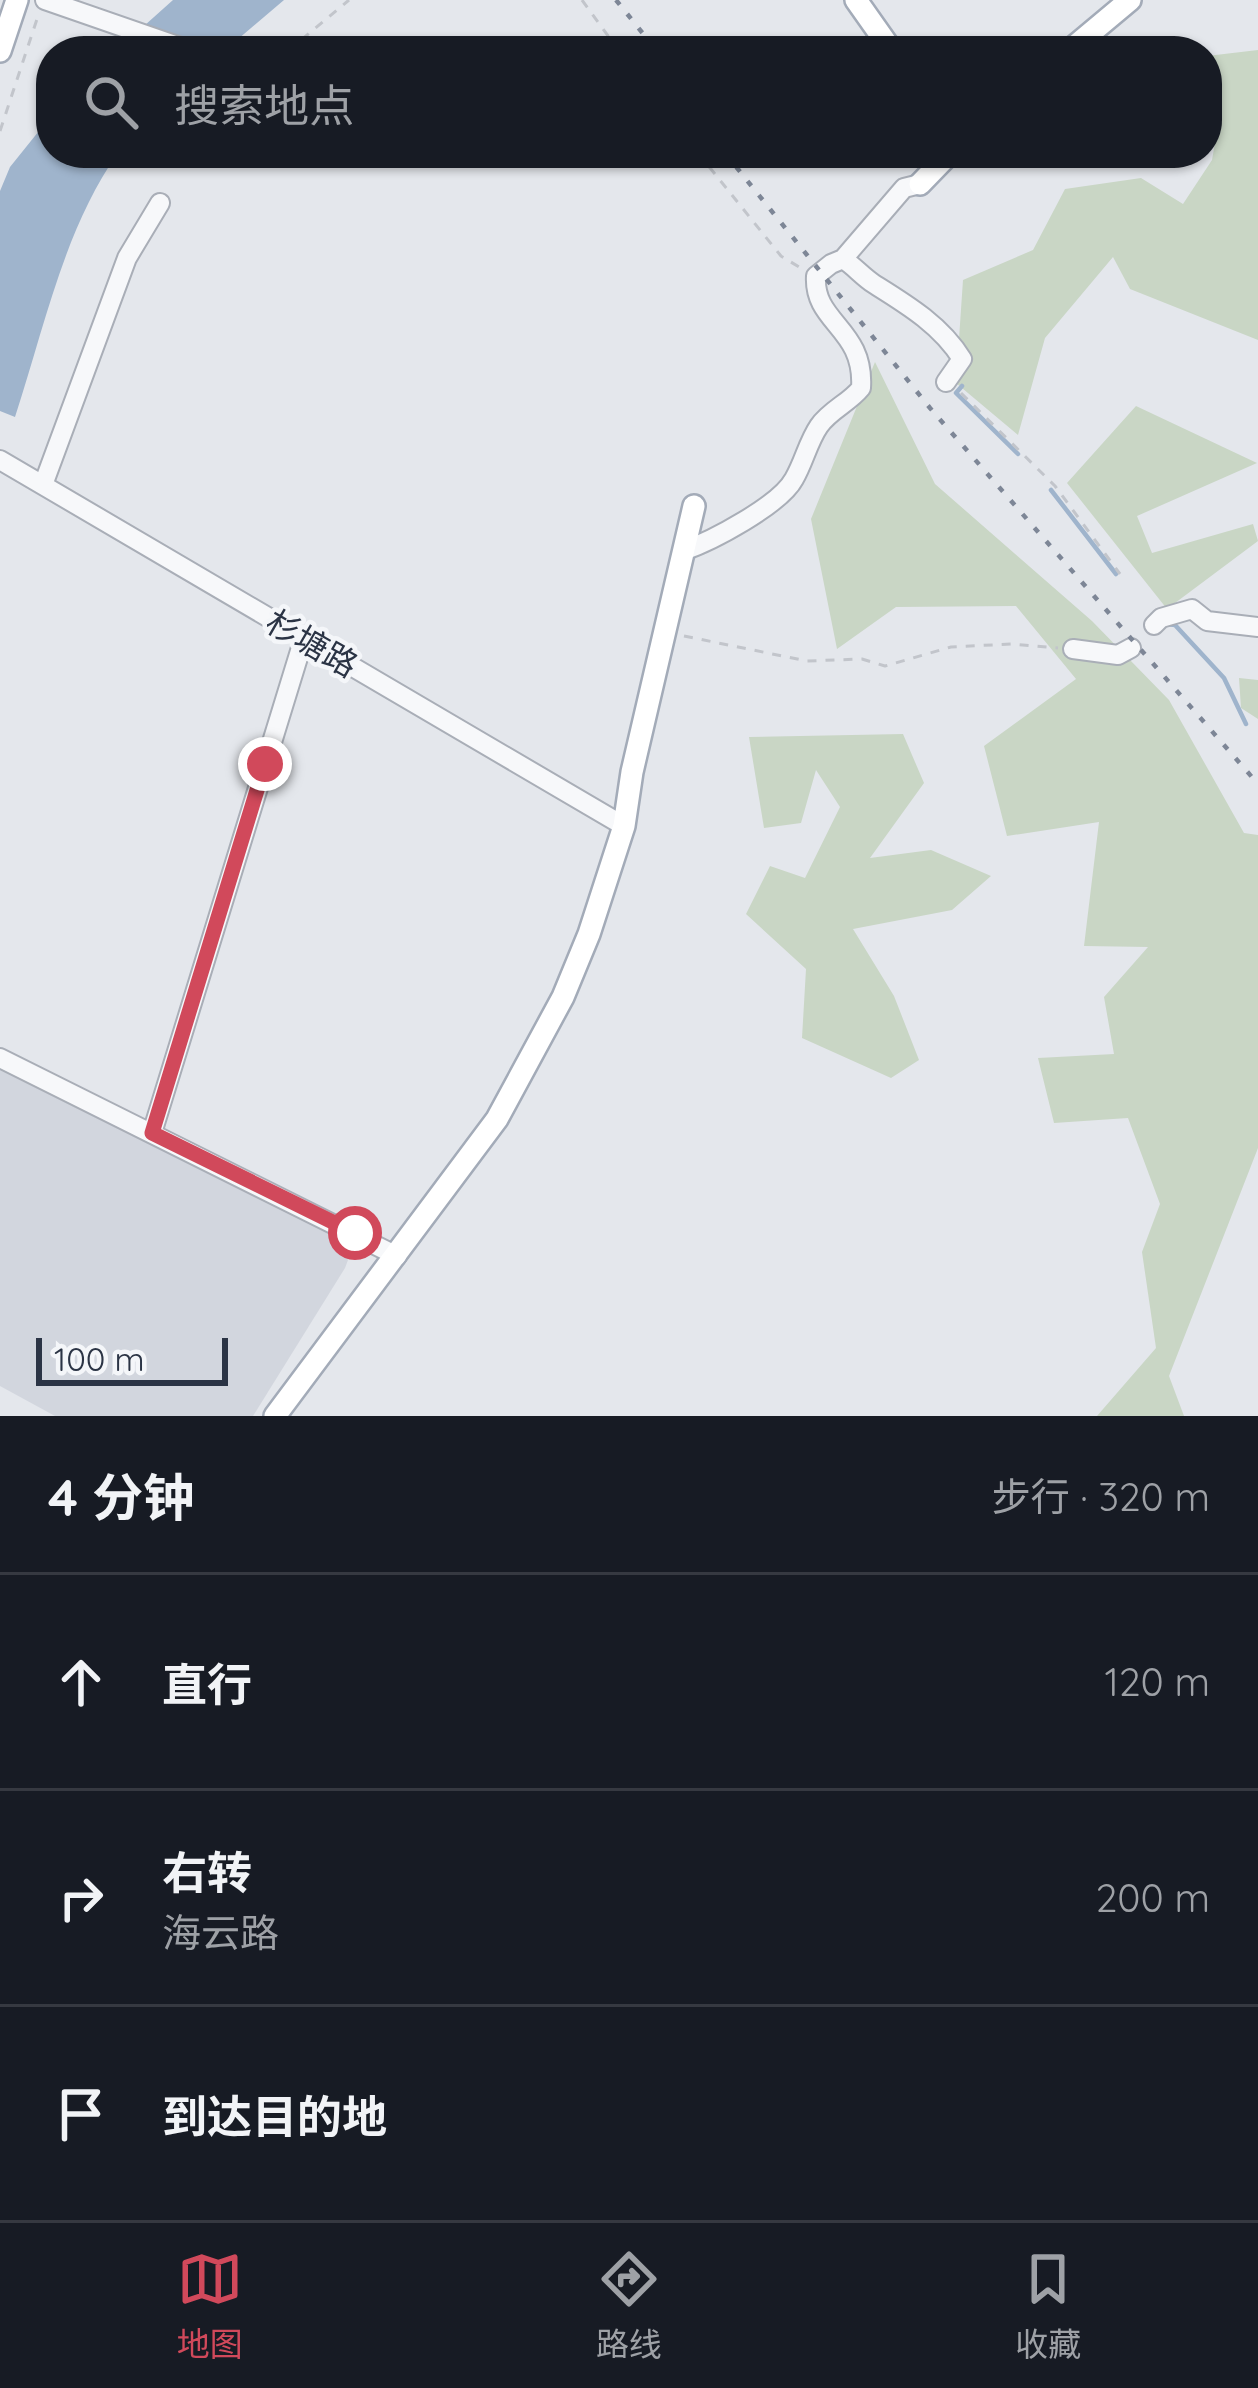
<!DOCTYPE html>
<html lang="zh">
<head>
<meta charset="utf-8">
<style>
  body { margin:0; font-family:Quicksand,"Noto Sans SC",sans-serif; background:#20242c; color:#f1f3f6 }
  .scale { position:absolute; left:36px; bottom:30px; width:192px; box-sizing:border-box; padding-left:12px; border:6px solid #2b3445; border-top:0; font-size:33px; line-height:42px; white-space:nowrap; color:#2b3445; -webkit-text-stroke:9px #f4f6f9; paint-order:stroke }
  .stop { position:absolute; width:36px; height:36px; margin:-27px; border:9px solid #d1495b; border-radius:50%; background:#fff }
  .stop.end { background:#d1495b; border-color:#fff; box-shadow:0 3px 12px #0008 }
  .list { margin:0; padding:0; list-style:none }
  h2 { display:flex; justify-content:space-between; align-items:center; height:156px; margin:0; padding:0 48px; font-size:51px }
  h2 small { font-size:39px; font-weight:400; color:#9ea1a6 }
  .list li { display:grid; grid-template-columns:78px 1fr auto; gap:36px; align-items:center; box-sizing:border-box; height:216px; padding:0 48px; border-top:3px solid #363941 }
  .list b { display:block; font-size:45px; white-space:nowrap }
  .list p { margin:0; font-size:39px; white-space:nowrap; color:#9ea1a6 }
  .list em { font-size:39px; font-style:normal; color:#9ea1a6 }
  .icon { flex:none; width:66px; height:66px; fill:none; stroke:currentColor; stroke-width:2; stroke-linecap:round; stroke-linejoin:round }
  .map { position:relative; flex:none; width:1258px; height:1416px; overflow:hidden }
  .search { position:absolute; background:#171b24; box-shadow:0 3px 9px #0004; left:36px; right:36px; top:36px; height:132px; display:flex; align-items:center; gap:30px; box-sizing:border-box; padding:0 42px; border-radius:48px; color:#9ea1a6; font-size:45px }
  .sheet { height:804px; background:#171b24 }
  nav { display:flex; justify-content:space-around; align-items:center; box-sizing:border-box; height:168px; border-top:3px solid #363941; background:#171b24; font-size:33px; color:#9ea1a6 }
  nav a { display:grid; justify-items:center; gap:6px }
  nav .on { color:#d1495b }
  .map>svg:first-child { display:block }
</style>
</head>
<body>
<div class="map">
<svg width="1258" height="1416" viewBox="0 0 1258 1416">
  <rect width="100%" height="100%" fill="#e4e7ec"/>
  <path fill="#d2d6de" d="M 0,1070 L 328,1232 L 343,1244 L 348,1260 L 345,1268 L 253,1416 L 55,1416 L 0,1386 Z"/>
  <path fill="#c9d6c5" d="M 1258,50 L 1258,340 L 1130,289 L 1113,257 L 1045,338 L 1018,435 L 956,383 L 963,280 L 1033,250 L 1065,189 L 1141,178 L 1183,204 L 1212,160 L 1218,126 L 1207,119 L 1207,56 Z
    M 875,362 L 935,484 L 1092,621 L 1169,700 L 1244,833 L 1258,835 L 1258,1148 L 1169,1376 L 1184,1416 L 1097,1416 L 1156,1348 L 1142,1252 L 1160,1204 L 1128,1118 L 1054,1123 L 1038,1058 L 1114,1054 L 1104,997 L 1148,947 L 1084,946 L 1099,822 L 1007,836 L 984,746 L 1076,679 L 1016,606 L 896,607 L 837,649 L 811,519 Z
    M 1136,406 L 1257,463 L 1137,516 L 1152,553 L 1253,524 L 1258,541 L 1167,609 L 1067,483 Z
    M 1239,678 L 1258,680 L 1258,719 L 1241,708 Z
    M 903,734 L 924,783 L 870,858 L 931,850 L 991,876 L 952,910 L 853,929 L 894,996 L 919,1060 L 891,1078 L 802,1038 L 806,969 L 746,914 L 770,866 L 805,878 L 840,807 L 816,770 L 801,823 L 764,828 L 749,737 Z"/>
  <path fill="#9fb4cc" d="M 173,0 L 284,0 L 224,51 L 116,51 Z
    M 51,116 L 51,153 L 118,153 C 64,229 44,329 15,417 L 0,411 L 0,191 L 10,167 Z"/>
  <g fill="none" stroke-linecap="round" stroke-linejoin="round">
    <path stroke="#9fb4cc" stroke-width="4.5" d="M 962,386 L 956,393 L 1018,454
      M 1051,490 L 1116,574
      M 1166,624 L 1175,625 L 1224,678 L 1246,724"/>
    <g stroke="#a9aeb7" stroke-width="22">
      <path id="minor" d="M 45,0 L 192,51
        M 843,259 C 854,266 863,277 874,284 C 906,304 941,325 962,359 L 946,382
        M 0,460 L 624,826
        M 43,485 L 127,258 L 160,203
        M 683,551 C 712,541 780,505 794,479 C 804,462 808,442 819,426 C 830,410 849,403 861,388 C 865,328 813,323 816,276 L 831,264 L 843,259 L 904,188 L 920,184
        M 1154,625 L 1161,618 L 1192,609 L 1207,621 L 1258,627
        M 1073,649 L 1118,655 L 1131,648
        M 0,1058 L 397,1256
        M 152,1133 L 304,638"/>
    </g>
    <g stroke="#a3abb8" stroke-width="26">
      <path id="major" d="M 856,0 L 892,51
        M 0,51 L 17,0
        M 1069,51 L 1130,0
        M 920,184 L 950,153
        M 275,1416 L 497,1119 L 563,997 L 589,934 L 624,826 L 632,772 L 694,506"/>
    </g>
    <path stroke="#c2c5cb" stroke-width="3" stroke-dasharray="9 9" stroke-linecap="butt" d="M 582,0 L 619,51
      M 288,51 L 349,0
      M 0,131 L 39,13
      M 698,153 L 781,256 L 804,270
      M 961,393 L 1055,486 L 1120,574
      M 684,636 L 807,661 L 862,659 L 885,666 L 951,647 L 1011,644 L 1058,648"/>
    <use href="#minor" stroke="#f7f8fa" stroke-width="18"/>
    <use href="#major" stroke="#fff" stroke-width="21"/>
    <path stroke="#7d8696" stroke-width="4.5" stroke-dasharray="6 12" stroke-linecap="butt" d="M 616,0 L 657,51
      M 725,153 L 930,408 L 1258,784"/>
  </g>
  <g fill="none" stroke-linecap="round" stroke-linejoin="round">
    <path stroke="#d1495b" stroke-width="15" d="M 265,764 L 152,1133 L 355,1233"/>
  </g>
  <g text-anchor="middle" stroke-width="9" stroke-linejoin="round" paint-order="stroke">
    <g font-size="33" fill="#2b3445" stroke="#f4f6f9">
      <text transform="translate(312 643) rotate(30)" y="12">杉塘路</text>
    </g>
  </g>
</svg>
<div class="scale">100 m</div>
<div class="stop" style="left:355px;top:1233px"></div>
<div class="stop end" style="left:265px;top:764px"></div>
<div class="search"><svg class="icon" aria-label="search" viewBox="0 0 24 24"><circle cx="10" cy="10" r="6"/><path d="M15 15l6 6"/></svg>搜索地点</div>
</div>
<section class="sheet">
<h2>4 分钟<small>步行 · 320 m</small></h2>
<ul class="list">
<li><svg class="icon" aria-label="ahead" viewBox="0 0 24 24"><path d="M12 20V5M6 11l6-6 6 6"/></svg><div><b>直行</b></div><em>120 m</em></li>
<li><svg class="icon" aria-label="right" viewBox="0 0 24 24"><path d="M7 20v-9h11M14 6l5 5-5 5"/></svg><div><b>右转</b><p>海云路</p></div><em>200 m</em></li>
<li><svg class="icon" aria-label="arrive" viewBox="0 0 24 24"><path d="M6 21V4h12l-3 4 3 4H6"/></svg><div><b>到达目的地</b></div></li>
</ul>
</section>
<nav>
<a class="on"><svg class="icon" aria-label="map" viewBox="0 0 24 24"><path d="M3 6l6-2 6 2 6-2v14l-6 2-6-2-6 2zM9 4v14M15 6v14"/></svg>地图</a>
<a><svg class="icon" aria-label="directions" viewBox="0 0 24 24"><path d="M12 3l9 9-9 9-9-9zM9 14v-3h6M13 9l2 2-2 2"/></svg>路线</a>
<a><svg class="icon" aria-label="saved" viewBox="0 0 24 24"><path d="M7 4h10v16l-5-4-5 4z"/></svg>收藏</a>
</nav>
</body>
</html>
